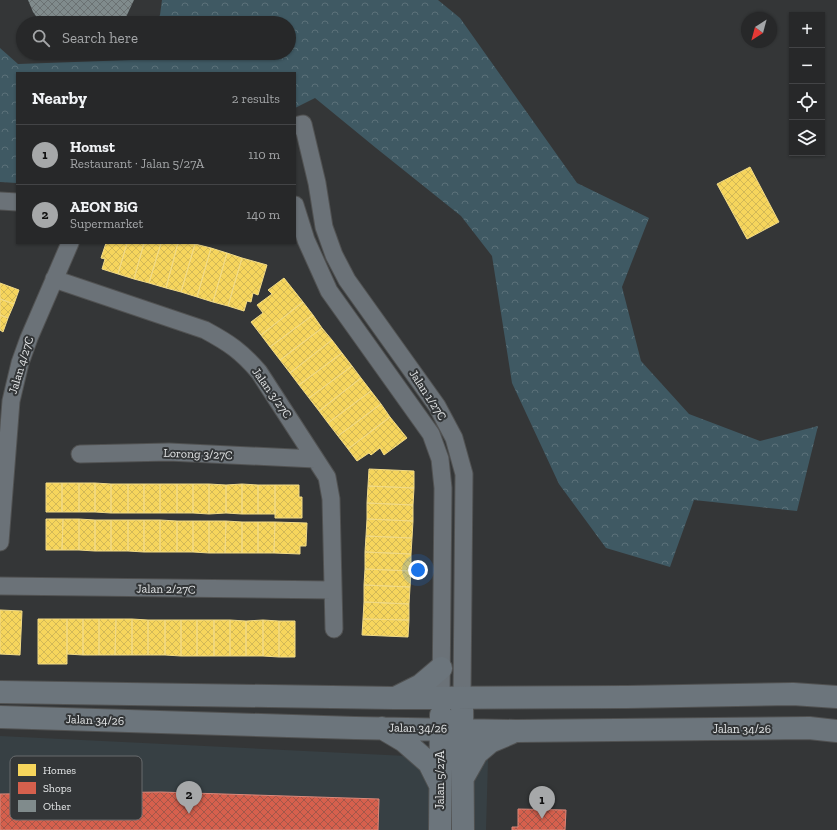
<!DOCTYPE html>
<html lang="en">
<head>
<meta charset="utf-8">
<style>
  body { margin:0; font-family:"Zilla Slab",serif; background:#333435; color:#f1f3f6 }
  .controls { position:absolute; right:12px; top:12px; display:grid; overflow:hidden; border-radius:0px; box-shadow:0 1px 3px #0004 }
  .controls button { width:36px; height:36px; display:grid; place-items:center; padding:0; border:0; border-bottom:1px solid #434446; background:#272829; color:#f1f3f6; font:20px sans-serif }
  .compass { position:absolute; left:741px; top:12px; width:36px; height:36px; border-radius:50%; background:#272829; box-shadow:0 1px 3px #0004; rotate:216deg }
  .you { position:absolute; left:418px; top:570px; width:14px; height:14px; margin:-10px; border:3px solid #fff; border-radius:50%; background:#1a73e8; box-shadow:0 0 0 6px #1a73e833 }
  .badge { display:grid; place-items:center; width:26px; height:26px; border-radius:50%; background:#a6a8a9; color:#111; font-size:13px; font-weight:700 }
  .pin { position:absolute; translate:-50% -33px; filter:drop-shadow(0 1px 2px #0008) }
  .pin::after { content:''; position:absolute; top:21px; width:14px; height:12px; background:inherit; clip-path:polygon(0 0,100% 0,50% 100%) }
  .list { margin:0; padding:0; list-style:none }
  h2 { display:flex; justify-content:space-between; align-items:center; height:52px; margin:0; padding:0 16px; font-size:17px }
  h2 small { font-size:13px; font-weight:400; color:#a4a6a8 }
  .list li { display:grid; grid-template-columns:26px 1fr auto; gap:12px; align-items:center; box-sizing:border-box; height:60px; padding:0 16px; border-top:1px solid #434446 }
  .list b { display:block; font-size:15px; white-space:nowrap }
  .list p { margin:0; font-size:13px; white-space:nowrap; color:#a4a6a8 }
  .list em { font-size:13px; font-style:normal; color:#a4a6a8 }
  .icon { flex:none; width:22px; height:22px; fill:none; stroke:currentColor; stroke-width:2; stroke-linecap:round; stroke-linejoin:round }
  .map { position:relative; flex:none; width:837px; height:830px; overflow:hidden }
  .search { position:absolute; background:#272829; box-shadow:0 1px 3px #0004; left:16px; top:16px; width:280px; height:44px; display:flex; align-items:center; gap:10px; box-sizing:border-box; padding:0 14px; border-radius:22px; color:#a4a6a8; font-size:15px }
  .panel { position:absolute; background:#272829; box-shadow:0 1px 3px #0004; left:16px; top:72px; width:280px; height:172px; border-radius:0px }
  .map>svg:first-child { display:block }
</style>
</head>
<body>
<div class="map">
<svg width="837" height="830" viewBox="0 0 837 830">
  <defs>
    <pattern id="forest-crowns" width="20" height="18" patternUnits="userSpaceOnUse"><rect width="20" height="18" fill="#3f5963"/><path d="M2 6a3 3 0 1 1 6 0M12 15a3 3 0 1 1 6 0" fill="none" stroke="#5b7179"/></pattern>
    <pattern id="homes-cross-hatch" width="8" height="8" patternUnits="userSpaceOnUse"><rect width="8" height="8" fill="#f6d55c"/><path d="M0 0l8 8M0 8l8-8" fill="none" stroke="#d2b857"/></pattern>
    <pattern id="shops-cross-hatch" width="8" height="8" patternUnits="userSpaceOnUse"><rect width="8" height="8" fill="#d6604d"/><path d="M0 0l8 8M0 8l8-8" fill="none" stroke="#a3574a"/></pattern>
    <pattern id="building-cross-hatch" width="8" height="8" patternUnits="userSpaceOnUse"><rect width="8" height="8" fill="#808b8c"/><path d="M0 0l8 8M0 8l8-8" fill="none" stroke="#6b7273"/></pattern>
  </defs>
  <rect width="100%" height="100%" fill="#343637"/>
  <path fill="#374044" d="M 0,736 L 488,760 L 486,830 L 0,830 Z"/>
  <path fill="url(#forest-crowns)" d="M 162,0 L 438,0 L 460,18 L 577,183 L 649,218 L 622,287 L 641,361 L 689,414 L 760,441 L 818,426 L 797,511 L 694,500 L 670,567 L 606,548 L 559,484 L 512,383 L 492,256 L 461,216 L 376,148 L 315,98 L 295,108 L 295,73 L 17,73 L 17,183 L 0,182 L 0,48 L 18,64 L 132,60 L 136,53 L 289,53 L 289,23 L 155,23 L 160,15 Z"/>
  <path fill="url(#homes-cross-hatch)" stroke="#f1da86" d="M 750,167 L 779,222 L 747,239 L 717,184 Z
    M 106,243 L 127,243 L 118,274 L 102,269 L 105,259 L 101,258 Z
    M 127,243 L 144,243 L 134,279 L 118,274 Z
    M 144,243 L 161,243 L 149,283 L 134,279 Z
    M 161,243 L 178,243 L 166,288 L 149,283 Z
    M 178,243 L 195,244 L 181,292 L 166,288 Z
    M 195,244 L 211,248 L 197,297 L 181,292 Z
    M 211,248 L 227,253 L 213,302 L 197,297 Z
    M 227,253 L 242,258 L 228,306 L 213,302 Z
    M 242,258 L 267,265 L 258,295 L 253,293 L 251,302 L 247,301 L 244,311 L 228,306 Z
    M 284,278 L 303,302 L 261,335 L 251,322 L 263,313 L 257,305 L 272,294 L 268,290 Z
    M 0,283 L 19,290 L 14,304 L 0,299 Z
    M 0,299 L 14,304 L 8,318 L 0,315 Z
    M 303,302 L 313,315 L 270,347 L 261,335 Z
    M 0,315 L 8,318 L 3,332 L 0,330 Z
    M 313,315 L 322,328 L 280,360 L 270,347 Z
    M 322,328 L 332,340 L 290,373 L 280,360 Z
    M 332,340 L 342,353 L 299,385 L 290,373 Z
    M 342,353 L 352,366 L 309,398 L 299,385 Z
    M 352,366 L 361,378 L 319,411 L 309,398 Z
    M 361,378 L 371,391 L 328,423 L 319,411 Z
    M 371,391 L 381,404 L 338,436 L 328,423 Z
    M 381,404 L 390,417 L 348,449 L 338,436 Z
    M 390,417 L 407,438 L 384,455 L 380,448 L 371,455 L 369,453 L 357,461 L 348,449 Z
    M 369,469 L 414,471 L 414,488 L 368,486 Z
    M 46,483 L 62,483 L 62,512 L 46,512 Z
    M 62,483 L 79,483 L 79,512 L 62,512 Z
    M 79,483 L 95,483 L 95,512 L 79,512 Z
    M 95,483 L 111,484 L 111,513 L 95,512 Z
    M 111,484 L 128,484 L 128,513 L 111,513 Z
    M 128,484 L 144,484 L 144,513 L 128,513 Z
    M 144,484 L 160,484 L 160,513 L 144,513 Z
    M 160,484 L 177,484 L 177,513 L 160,513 Z
    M 177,484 L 193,484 L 193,513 L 177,513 Z
    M 193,484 L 209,484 L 209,514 L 193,513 Z
    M 209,484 L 226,485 L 226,513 L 209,514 Z
    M 242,484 L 242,514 L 226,513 L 226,485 Z
    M 242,484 L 258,485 L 258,514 L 242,514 Z
    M 258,485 L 275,485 L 275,514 L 258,514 Z
    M 275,485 L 299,485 L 299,497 L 302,497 L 302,518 L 275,518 Z
    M 368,486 L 414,488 L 413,505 L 367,503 Z
    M 367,503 L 413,505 L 413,521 L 367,519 Z
    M 46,519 L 63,519 L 62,550 L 46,550 Z
    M 63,519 L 79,519 L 79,550 L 62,550 Z
    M 79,519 L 95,520 L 95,551 L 79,550 Z
    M 367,519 L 413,521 L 412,538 L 366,536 Z
    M 95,520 L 111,520 L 111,551 L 95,551 Z
    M 111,520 L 128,520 L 128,551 L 111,551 Z
    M 128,520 L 144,520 L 144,552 L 128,551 Z
    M 144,520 L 160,520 L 160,552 L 144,552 Z
    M 160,520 L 177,521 L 177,552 L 160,552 Z
    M 177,521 L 193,521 L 193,552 L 177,552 Z
    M 193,521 L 209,521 L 209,553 L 193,552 Z
    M 209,521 L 226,521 L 225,553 L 209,553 Z
    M 226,521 L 242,522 L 242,553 L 225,553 Z
    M 242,522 L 258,522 L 258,553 L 242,553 Z
    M 258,522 L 275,522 L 274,553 L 258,553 Z
    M 275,522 L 307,523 L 306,546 L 300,546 L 300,554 L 274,553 Z
    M 366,536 L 412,538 L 411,554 L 365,552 Z
    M 365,552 L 411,554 L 411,571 L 365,569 Z
    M 365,569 L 411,571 L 410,587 L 364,585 Z
    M 364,585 L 410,587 L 409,604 L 364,602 Z
    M 364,602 L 409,604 L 409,620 L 363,619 Z
    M 0,610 L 22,611 L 20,655 L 0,654 Z
    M 38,619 L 67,619 L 67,664 L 38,664 Z
    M 67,619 L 83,619 L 83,655 L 67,654 Z
    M 83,619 L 99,619 L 99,655 L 83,655 Z
    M 99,619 L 116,619 L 115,655 L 99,655 Z
    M 116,619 L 132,619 L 132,655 L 115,655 Z
    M 132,619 L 148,620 L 148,655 L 132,655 Z
    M 363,619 L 409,620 L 408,637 L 362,635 Z
    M 148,620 L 165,620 L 165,655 L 148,655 Z
    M 165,620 L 181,620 L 181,656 L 165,655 Z
    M 181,620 L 197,620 L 197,656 L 181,656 Z
    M 197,620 L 214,620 L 214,656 L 197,656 Z
    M 214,620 L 230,620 L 230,656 L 214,656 Z
    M 230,620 L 246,621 L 246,656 L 230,656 Z
    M 263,620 L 263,656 L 246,656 L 246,621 Z
    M 263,620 L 279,621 L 279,657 L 263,656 Z
    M 279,621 L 295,621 L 295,657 L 279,657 Z"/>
  <path fill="url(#shops-cross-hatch)" stroke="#da887b" d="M 161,792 L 379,799 L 378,830 L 0,830 L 0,794 Z
    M 518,809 L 566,810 L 565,830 L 512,830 L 512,827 L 518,827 Z"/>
  <path fill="url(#building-cross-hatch)" d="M 28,0 L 134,0 L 126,17 L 121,23 L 41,23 L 33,12 Z"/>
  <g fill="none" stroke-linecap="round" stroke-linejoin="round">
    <g stroke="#515252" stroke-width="19">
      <path id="street" d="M 295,126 L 303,124 L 317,183 L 324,227 L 334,255 L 347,280 L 437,406 L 454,438 L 464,474 L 462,698
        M 0,201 L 17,202
        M 295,205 L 306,240 L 329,291 L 431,434 L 440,459 L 443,488 L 441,698
        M 54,279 L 205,330 C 229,343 241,351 259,372 L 327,477 L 331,499 L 334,629
        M 80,454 L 169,452 L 315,459
        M 0,542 L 11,401 L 20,363 L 29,338 L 70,243
        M 0,586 L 332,590"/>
    </g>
    <g stroke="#515252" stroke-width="24">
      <path id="secondary" d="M 0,692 L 394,698 L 627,697 L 793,694 L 837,697
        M 397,697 L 421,685 L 441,668
        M 462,698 L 463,830
        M 0,717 L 355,728 L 516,731 L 809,728 L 837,731
        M 382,728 L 404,741 L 429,763 L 440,785
        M 463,778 L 477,753 L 490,742 L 511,733
        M 440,830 L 441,715"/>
    </g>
    <use href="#street" stroke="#6b7278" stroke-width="17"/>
    <use href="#secondary" stroke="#6c757c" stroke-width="22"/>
  </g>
  <g text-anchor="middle" stroke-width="4" stroke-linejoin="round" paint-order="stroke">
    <g font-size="12" fill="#e4e6e7" stroke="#333638">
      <text transform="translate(21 365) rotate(-73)" y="4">Jalan 4/27C</text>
      <text transform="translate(272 393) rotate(55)" y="4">Jalan 3/27C</text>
      <text transform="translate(428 395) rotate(57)" y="4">Jalan 1/27C</text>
      <text transform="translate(198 454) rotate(2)" y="4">Lorong 3/27C</text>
      <text transform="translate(166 589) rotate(1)" y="4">Jalan 2/27C</text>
      <text transform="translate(95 720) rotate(2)" y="4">Jalan 34/26</text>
      <text transform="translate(418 728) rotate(1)" y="4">Jalan 34/26</text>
      <text x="742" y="733">Jalan 34/26</text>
      <text transform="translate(440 780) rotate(-90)" y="4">Jalan 5/27A</text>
    </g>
  </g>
  <rect x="10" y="756" width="132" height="64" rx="6" fill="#333638" stroke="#686b6d" stroke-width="1"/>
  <rect x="18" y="764" width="18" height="12" fill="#f6d55c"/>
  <rect x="18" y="782" width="18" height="12" fill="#d6604d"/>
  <rect x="18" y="800" width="18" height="12" fill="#808b8c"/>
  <g font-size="11" fill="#e4e6e7">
    <text x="43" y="774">Homes</text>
    <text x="43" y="792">Shops</text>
    <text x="43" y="810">Other</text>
  </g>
</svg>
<div class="controls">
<button>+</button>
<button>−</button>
<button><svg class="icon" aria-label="locate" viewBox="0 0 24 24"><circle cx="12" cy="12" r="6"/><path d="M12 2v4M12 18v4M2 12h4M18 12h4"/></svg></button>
<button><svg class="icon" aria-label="layers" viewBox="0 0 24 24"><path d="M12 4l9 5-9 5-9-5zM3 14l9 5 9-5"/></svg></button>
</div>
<svg class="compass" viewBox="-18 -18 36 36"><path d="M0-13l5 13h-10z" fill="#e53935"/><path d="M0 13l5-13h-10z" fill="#a4a6a8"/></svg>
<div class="you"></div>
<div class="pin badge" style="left:542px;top:819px">1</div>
<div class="pin badge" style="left:189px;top:814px">2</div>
<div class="search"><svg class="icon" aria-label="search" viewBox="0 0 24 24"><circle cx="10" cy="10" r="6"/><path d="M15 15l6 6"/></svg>Search here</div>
<section class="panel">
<h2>Nearby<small>2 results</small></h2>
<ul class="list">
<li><span class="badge">1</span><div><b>Homst</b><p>Restaurant · Jalan 5/27A</p></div><em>110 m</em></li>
<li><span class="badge">2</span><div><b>AEON BiG</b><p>Supermarket</p></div><em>140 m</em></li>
</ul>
</section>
</div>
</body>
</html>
